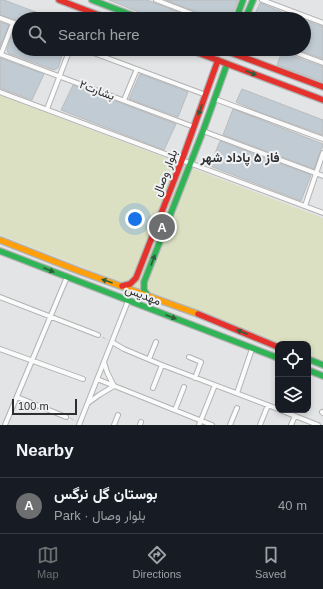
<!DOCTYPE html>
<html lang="en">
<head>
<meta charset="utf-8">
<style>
  body { margin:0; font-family:Helvetica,Vazirmatn,sans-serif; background:#242831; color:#f1f3f6 }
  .controls { position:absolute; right:12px; bottom:12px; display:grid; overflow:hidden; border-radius:8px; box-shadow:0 2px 6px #0003 }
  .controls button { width:36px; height:36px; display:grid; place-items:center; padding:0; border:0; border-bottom:1px solid #363941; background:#171b24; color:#f1f3f6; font:20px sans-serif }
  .scale { position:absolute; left:12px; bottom:10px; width:65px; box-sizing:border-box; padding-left:4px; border:2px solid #2d2e2f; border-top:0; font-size:11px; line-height:14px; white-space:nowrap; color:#2d2e2f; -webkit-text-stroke:3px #eff1f3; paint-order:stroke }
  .you { position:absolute; left:135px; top:219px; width:14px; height:14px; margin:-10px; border:3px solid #fff; border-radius:50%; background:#1a73e8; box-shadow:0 0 0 6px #1a73e833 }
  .badge { display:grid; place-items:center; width:26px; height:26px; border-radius:50%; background:#6d6e6f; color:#fff; font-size:13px; font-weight:700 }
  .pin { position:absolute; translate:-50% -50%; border:2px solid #fff; box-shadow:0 1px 4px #0006 }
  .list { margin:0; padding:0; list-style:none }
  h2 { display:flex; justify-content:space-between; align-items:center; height:52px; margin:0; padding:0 16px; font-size:17px }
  h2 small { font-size:13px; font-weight:400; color:#9ea1a6 }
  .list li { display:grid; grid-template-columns:26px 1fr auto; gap:12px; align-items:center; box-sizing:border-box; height:56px; padding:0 16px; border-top:1px solid #363941 }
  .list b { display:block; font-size:15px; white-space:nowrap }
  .list p { margin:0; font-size:13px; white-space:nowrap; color:#9ea1a6 }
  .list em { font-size:13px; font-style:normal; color:#9ea1a6 }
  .icon { flex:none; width:22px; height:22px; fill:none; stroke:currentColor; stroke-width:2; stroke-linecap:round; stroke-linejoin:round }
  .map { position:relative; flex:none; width:323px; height:425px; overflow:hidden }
  .search { position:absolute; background:#171b24; box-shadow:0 2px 6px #0003; left:12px; right:12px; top:12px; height:44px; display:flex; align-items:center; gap:10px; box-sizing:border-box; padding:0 14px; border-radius:22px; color:#9ea1a6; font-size:15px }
  .sheet { height:108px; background:#171b24 }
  nav { display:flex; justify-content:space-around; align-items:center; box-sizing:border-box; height:56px; border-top:1px solid #363941; background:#171b24; font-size:11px; color:#9ea1a6 }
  nav a { display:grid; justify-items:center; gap:2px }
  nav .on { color:#6d6e6f }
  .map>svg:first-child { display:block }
</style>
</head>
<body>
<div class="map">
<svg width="323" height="425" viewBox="0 0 323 425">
  <rect width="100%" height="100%" fill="#e3e4e5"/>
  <path fill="#dbe0c3" d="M 0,95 L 323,218 L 323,361 L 308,355 L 308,344 L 279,344 L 0,235 Z"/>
  <path fill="#c1cbd3" stroke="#bbbcbd" d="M 0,0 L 4,0 L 54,19 L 19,19 L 19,21 L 0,15 Z
    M 109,0 L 147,0 L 196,19 L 156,19 Z
    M 166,0 L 238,0 L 230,19 L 215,19 Z
    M 260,3 L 277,10 L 299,19 L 254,19 L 255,17 L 254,16 Z
    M 304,20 L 323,27 L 323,59 L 296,49 L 304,49 Z
    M 0,22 L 9,25 L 0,47 Z
    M 17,28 L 19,29 L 19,49 L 64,49 L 58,68 L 54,70 L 8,53 L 7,49 L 14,29 Z
    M 282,52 L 323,67 L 323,82 L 277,65 Z
    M 0,58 L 44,74 L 32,100 L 0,88 Z
    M 140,74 L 188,92 L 178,117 L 129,99 Z
    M 73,85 L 176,124 L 164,150 L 61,110 Z
    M 242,89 L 323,120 L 323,135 L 259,112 L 236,102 Z
    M 233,109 L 323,144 L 323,146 L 320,152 L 314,169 L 223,135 Z
    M 220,141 L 311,175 L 301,201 L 210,166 Z"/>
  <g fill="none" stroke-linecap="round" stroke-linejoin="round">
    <g stroke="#b1b2b3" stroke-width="6">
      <path id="street" d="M 156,0 L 206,19
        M 262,0 L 323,23
        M 0,18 L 19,25
        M 81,19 L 85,10
        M 83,49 L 206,95
        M 286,49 L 323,63
        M 0,54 L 194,127
        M 1,54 L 13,23
        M 0,92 L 323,213
        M 215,99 L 323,139
        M 124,100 L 137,69
        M 47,109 L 70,49
        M 203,131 L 323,176
        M 305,206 L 323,153
        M 0,297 L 98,335
        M 112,342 L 124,349 L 162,365 L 278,409
        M 0,349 L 83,379
        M 189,357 L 201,362 L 195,378
        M 149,359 L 156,342
        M 97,379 L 212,425
        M 153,388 L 162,365
        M 237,393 L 252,349
        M 17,397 L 66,417
        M 88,403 L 99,395 L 114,386 L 107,372 L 104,362
        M 175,410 L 184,387
        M 280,410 L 318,425
        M 322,412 L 323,413
        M 5,425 L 67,277
        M 79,425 L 128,301
        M 114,425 L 118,415
        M 140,425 L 141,422
        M 199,425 L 215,385
        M 230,425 L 237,408
        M 260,425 L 268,405
        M 291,425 L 295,416"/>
    </g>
    <g stroke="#b1b2b3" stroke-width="8">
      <path id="fast" d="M 92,0 L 142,19
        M 236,19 L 243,0
        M 245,19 L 253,0
        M 0,251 L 278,358
        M 148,296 L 144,290 L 144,282 L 203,131 L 227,64
        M 308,359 L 323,365
        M 308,370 L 323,376"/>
    </g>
    <g stroke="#b1b2b3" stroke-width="8">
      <path id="slow" d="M 0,240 L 79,271 L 198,314"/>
    </g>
    <g stroke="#b1b2b3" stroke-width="8">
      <path id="jam" d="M 59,0 L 109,19
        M 188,49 L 323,100
        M 221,49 L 323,87
        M 122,286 L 130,284 L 136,278 L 182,160 L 218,60
        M 198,314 L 278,347"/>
    </g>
    <path stroke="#c2c3c4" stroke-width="1" stroke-dasharray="4 2" stroke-linecap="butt" d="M 102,337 L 108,340
      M 70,418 L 76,421"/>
    <use href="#street" stroke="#fbfbfb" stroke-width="4"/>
    <use href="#fast" stroke="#30b455" stroke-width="5.5"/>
    <use href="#slow" stroke="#ff9f0a" stroke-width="5.5"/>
    <use href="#jam" stroke="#e5322d" stroke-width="5.5"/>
  </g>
  <defs><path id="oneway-solid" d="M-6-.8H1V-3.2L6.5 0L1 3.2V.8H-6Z"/></defs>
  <g fill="#2e5d3c">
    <use href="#oneway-solid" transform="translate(251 73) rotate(21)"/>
    <use href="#oneway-solid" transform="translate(200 110) rotate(110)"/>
    <use href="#oneway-solid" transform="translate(153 260) rotate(-69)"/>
    <use href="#oneway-solid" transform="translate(49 270) rotate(22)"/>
    <use href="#oneway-solid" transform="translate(107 281) rotate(-161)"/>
    <use href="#oneway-solid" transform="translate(171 317) rotate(21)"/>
    <use href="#oneway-solid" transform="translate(242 332) rotate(-158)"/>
  </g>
  <g text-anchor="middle" stroke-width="4" stroke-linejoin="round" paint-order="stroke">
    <g font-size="12" fill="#2d2e2f" stroke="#eff1f3">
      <text transform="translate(97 90) rotate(21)" y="4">بشارت۲</text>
      <text transform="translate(165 173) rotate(-69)" y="4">بلوار وصال</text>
      <text transform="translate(143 295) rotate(21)" y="4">مهدیس</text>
    </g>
    <g font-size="13" font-weight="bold" fill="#2d2e2f" stroke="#eff1f3">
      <text x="240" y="162">فاز ۵ پاداد شهر</text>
    </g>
  </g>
</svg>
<div class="controls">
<button><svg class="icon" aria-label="locate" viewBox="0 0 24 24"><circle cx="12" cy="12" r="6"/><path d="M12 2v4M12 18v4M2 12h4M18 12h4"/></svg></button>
<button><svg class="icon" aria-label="layers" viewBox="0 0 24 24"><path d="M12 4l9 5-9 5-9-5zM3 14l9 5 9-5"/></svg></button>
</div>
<div class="scale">100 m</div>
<div class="you"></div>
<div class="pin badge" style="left:162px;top:227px">A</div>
<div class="search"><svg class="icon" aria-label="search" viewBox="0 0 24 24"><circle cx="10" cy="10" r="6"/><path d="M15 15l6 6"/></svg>Search here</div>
</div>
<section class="sheet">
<h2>Nearby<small></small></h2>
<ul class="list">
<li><span class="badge">A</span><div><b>بوستان گل نرگس</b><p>Park · بلوار وصال</p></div><em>40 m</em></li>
</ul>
</section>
<nav>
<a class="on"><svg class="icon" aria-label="map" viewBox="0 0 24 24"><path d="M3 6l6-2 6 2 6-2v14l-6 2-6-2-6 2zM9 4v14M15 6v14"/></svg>Map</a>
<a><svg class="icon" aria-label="directions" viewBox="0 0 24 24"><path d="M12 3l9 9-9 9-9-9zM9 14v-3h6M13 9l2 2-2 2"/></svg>Directions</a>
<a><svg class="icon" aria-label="saved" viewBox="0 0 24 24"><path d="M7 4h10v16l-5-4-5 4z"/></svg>Saved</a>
</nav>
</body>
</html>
